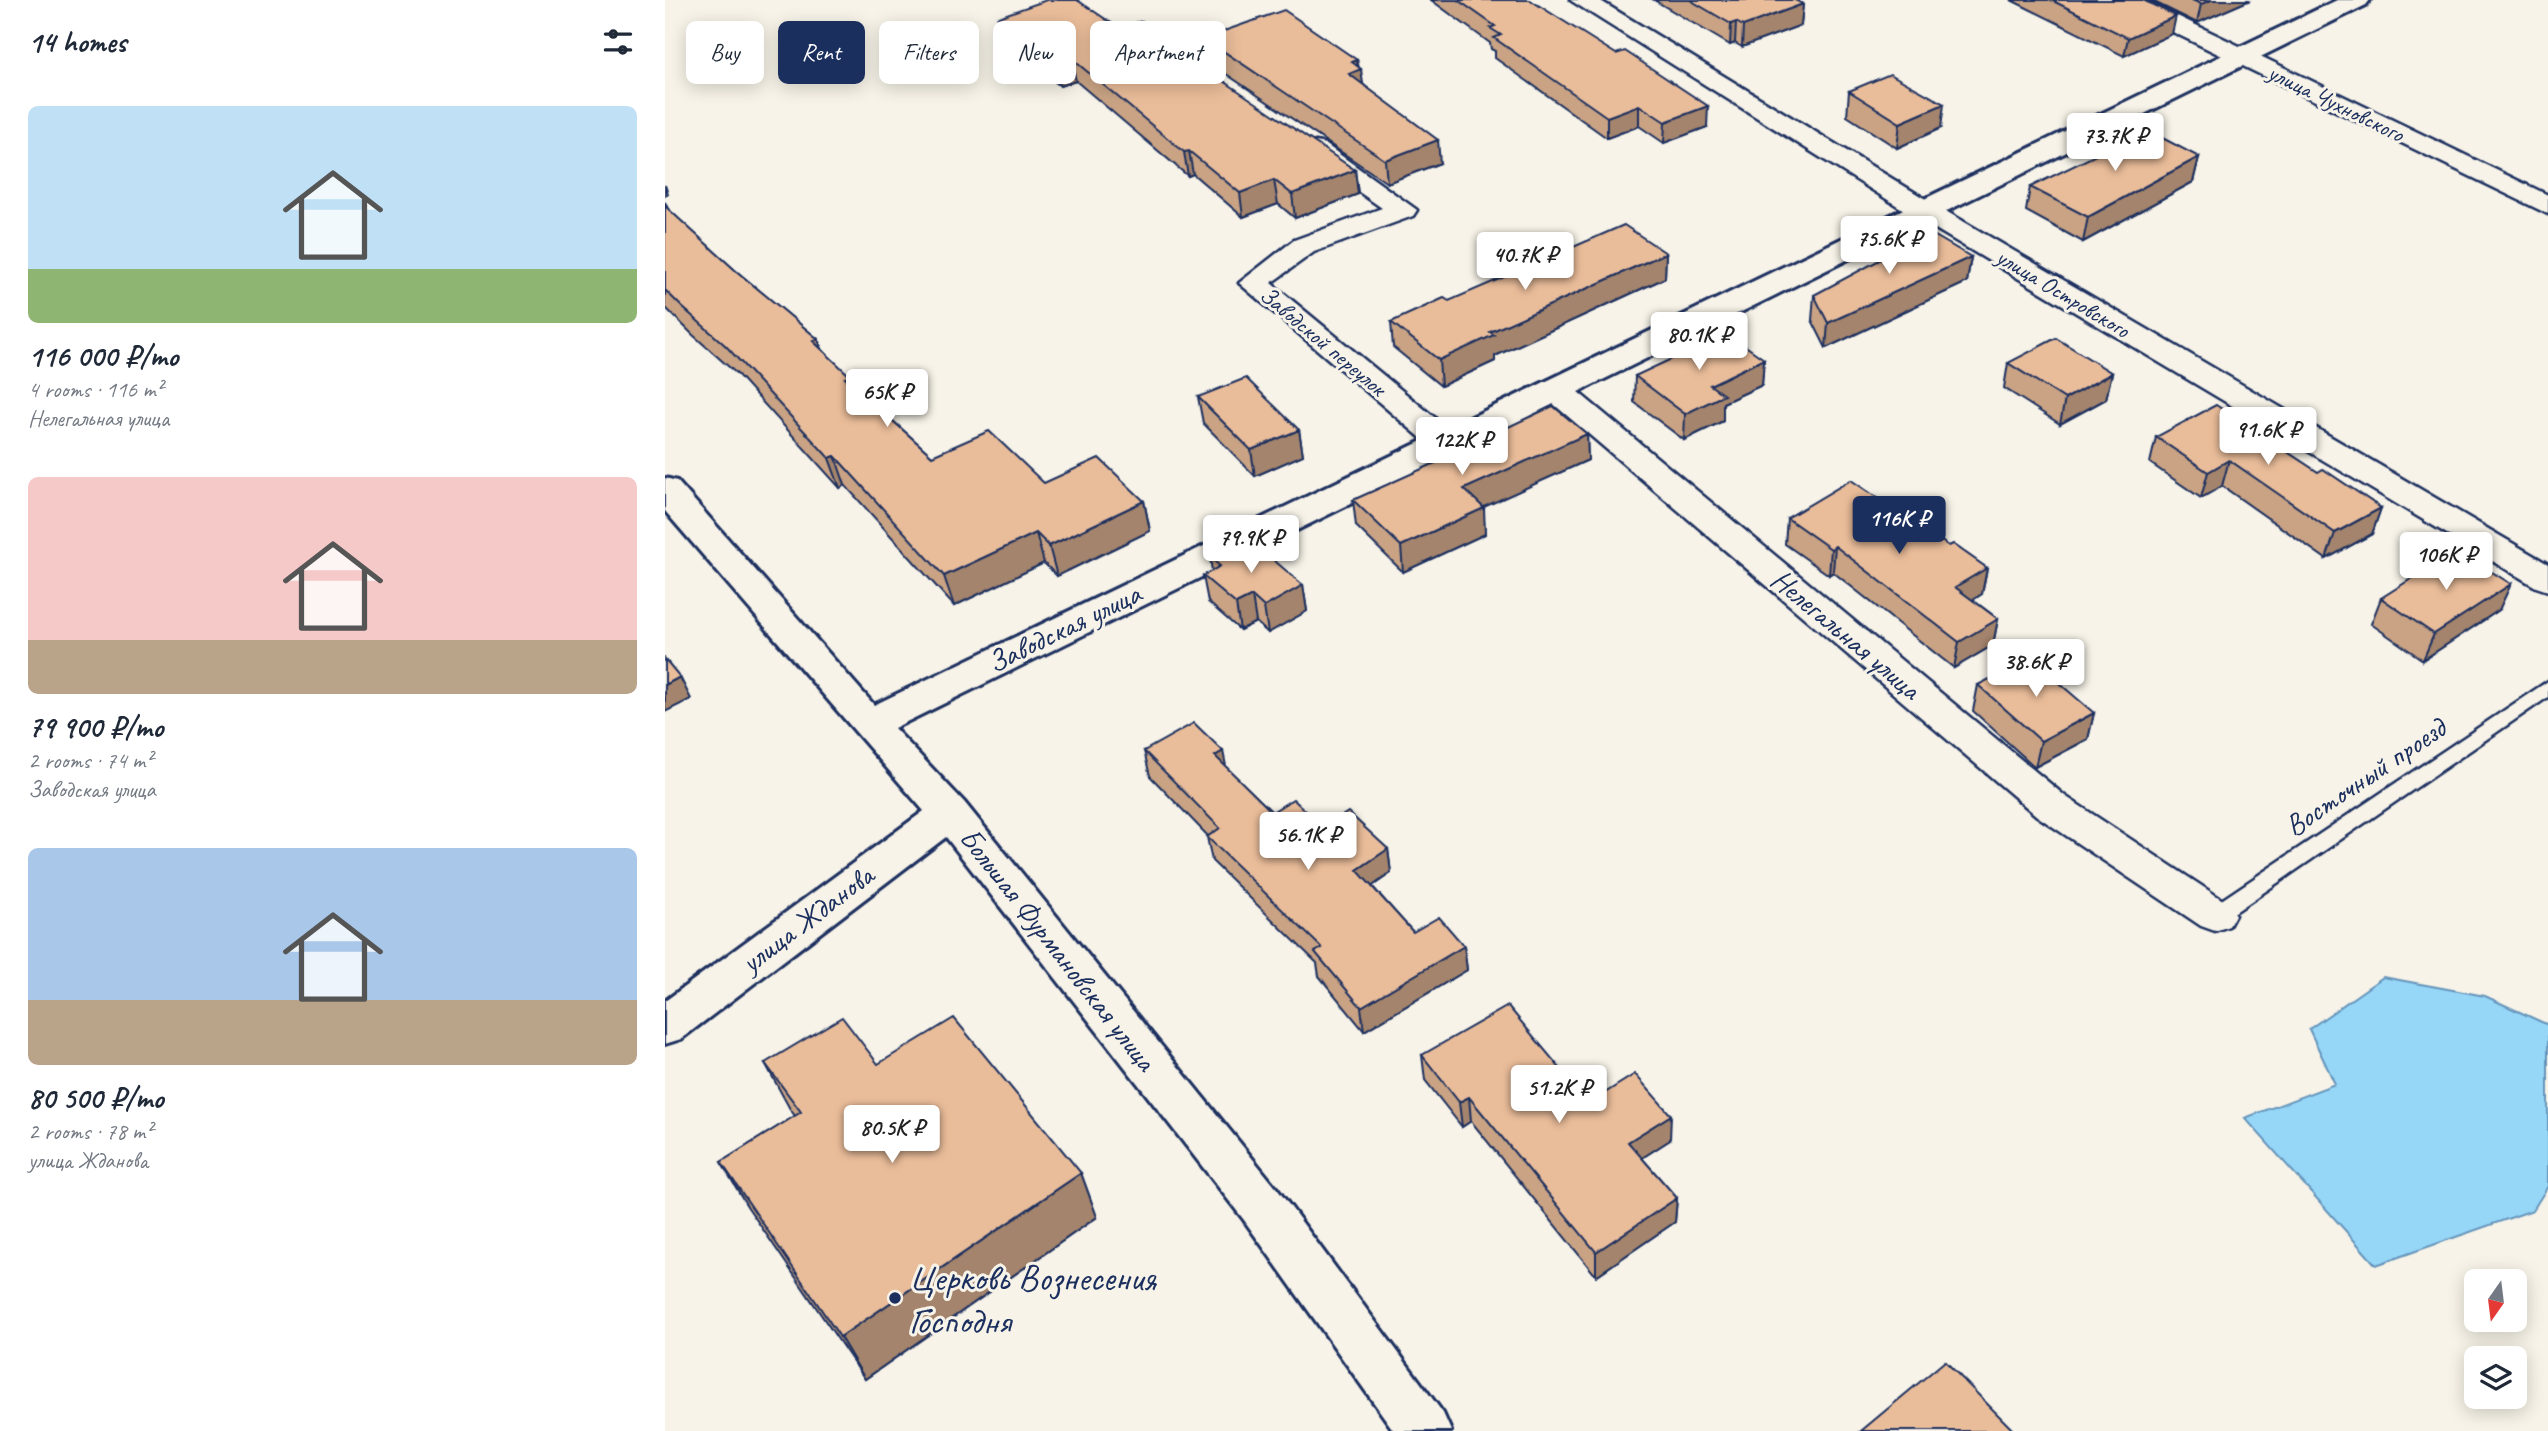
<!DOCTYPE html>
<html lang="en">
<head>
<meta charset="utf-8">
<style>
  :root { --surface:#fff; --page:#f6f6f7; --text:#1f2937; --muted:#747a83; --accent:#1b2f5e }
  body { margin:0; font-family:Caveat,sans-serif; background:var(--page); color:var(--text); height:100vh; display:flex; flex-direction:column; font-size:26px; white-space:nowrap }
  * { box-sizing:border-box; margin:0 }
  p { font-size:23px; color:var(--muted) }
  .icon { flex:none; width:38px; height:38px; fill:none; stroke:currentColor; stroke-width:2; stroke-linecap:round; stroke-linejoin:round }
  .map { position:relative; flex:1; overflow:hidden }
  .side { display:flex; flex-direction:column; background:var(--surface); width:665px }
  .side>* { flex:none }
  .top-card { position:absolute; left:21px; top:21px; width:665px; height:63px; display:flex; gap:14px }
  .needle { width:46px; rotate:194deg }
  .tools { position:absolute; left:1799px; top:1269px; display:grid; gap:14px }
  .tools a { display:grid; place-items:center; width:63px; height:63px; border-radius:10px; background:var(--surface); box-shadow:0 4px 18px #0003; font-size:35px }
  .price { position:absolute; translate:-50% -60px; padding:0 16px; border-radius:7px; background:#fff; color:#222; font-size:23px; line-height:46px; filter:drop-shadow(0 2px 4px #0008) }
  .price::after { content:''; position:absolute; left:50%; top:42px; width:21px; height:16px; margin-left:-10px; background:inherit; clip-path:polygon(0 0,100% 0,50% 100%) }
  .price.current { background:var(--accent); color:#fff }
  ul { padding:0; list-style:none }
  li { display:grid; align-content:center; gap:14px; height:371px; padding:0 28px }
  li span { display:grid; place-items:center; height:217px; border-radius:10px; color:#555 }
  li>.icon { margin-inline-start:auto }
  span .icon { width:126px; height:126px; fill:#fffc; stroke-width:1 }
  li b { font-size:30px }
  h2 { display:flex; justify-content:space-between; align-items:center; height:84px; padding:0 28px; font-size:30px }
  .chip { padding:0 24px; border-radius:10px; background:var(--surface); box-shadow:0 4px 18px #0003; font-size:24px; line-height:63px }
  .chip.current { background:var(--accent); color:#fff }
  main { display:flex; flex:1; min-height:0 }
  .map>svg:first-child { display:block }
  .water { fill:#96d7f8; stroke:#6594ba; stroke-width:2 }
  .lines { fill:none; stroke-linecap:round; stroke-linejoin:round }
  .lane-casing { stroke:#1b2f5e; stroke-width:5 }
  .street-casing { stroke:#1b2f5e; stroke-width:5 }
  .secondary-casing { stroke:#1b2f5e; stroke-width:6 }
  .lane { fill:#f7f3e8; fill-rule:evenodd }
  .street { fill:#f7f3e8; fill-rule:evenodd }
  .secondary { fill:#f7f3e8; fill-rule:evenodd }
  .wall { fill:#c9a384; stroke:#1b2f5e; stroke-width:2 }
  .shaded-wall { fill:#a4846c; stroke:#1b2f5e; stroke-width:2 }
  .building { fill:#eabd9a; stroke:#1b2f5e; stroke-width:2 }
  .poi-dot { fill:#1b2f5e; stroke:#f7f3e8; stroke-width:2.5 }
  .labels { text-anchor:middle; stroke-width:6; stroke-linejoin:round; paint-order:stroke }
  .far-street-label { font-size:24px; fill:#1b2f5e; stroke:#f7f3e8 }
  .street-label { font-size:30px; fill:#1b2f5e; stroke:#f7f3e8 }
  .near-poi-label { font-size:37px; fill:#1b2f5e; stroke:#f7f3e8; text-anchor:start }
</style>
</head>
<body>
<main>
<section class="side">
<h2>14 homes<svg class="icon" aria-label="filters" viewBox="0 0 24 24"><path d="M4 7h16M4 17h16"/><circle cx="9" cy="7" r="2"/><circle cx="15" cy="17" r="2"/></svg></h2>
<ul>
<li><span style="background:linear-gradient(#bfe0f5 75%,#8fb573 0)"><svg class="icon" aria-label="home" viewBox="0 0 24 24"><path d="M3 11l9-7 9 7M6 9v11h12V9"/></svg></span><div><b>116 000 ₽/mo</b><p>4 rooms · 116 m²</p><p>Нелегальная улица</p></div></li>
<li><span style="background:linear-gradient(#f6c9c9 75%,#b9a48a 0)"><svg class="icon" aria-label="home" viewBox="0 0 24 24"><path d="M3 11l9-7 9 7M6 9v11h12V9"/></svg></span><div><b>79 900 ₽/mo</b><p>2 rooms · 74 m²</p><p>Заводская улица</p></div></li>
<li><span style="background:linear-gradient(#a9c7e8 70%,#b9a48a 0)"><svg class="icon" aria-label="home" viewBox="0 0 24 24"><path d="M3 11l9-7 9 7M6 9v11h12V9"/></svg></span><div><b>80 500 ₽/mo</b><p>2 rooms · 78 m²</p><p>улица Жданова</p></div></li>
</ul>
</section>
<div class="map">
<svg width="1883" height="1431" viewBox="0 0 1883 1431">
  <rect width="100%" height="100%" fill="#f7f3e8"/>
  <filter id="ink" filterUnits="userSpaceOnUse"><feTurbulence type="fractalNoise" baseFrequency=".0143" numOctaves="2"/><feDisplacementMap in="SourceGraphic" scale="14" xChannelSelector="R" yChannelSelector="G"/><feConvolveMatrix kernelMatrix="1 2 1 2 8 2 1 2 1" color-interpolation-filters="sRGB"/></filter>
  <g filter="url(#ink)">
    <polygon class="water" points="1718,977 1820,996 1883,1025 1883,1186 1868,1210 1711,1265 1580,1118 1670,1084 1644,1029"/>
    <g class="lines">
      <defs>
        <polygon id="lane" points="1883,681 1883,697 1557,921 1550,923 1543,921 1539,915 1543,909"/>
        <g id="street">
          <polygon points="905,0 934,0 1267,203 1883,564 1883,591 1871,587 1247,215"/>
          <polygon points="1448,0 1479,0 1883,195 1883,214 1452,5"/>
          <polygon points="476,23 485,25 554,73 558,78 554,83 536,83 467,35 464,30 467,25"/>
          <polygon points="651,142 660,144 752,210 748,216 649,252 606,283 791,435 796,442 791,449 780,452 769,449 574,283 629,240 717,208 642,156 638,150 642,144"/>
          <polygon points="890,380 901,382 1400,796 1564,904 1570,915 1564,926 1550,931 1536,926 1372,816 879,396 875,389 879,382"/>
        </g>
        <polygon id="secondary" points="1672,0 1705,0 1701,5 229,728 299,802 613,1190 778,1413 786,1431 729,1431 579,1220 281,837 16,1039 0,1044 0,1001 259,811 0,511 0,478 12,481 209,705"/>
      </defs>
      <use href="#lane" class="lane-casing"/>
      <use href="#street" class="street-casing"/>
      <use href="#secondary" class="secondary-casing"/>
      <use href="#lane" class="lane"/>
      <use href="#street" class="street"/>
      <use href="#secondary" class="secondary"/>
    </g>
    <g class="wall">
      <polygon points="766,0 865,0 1042,127 999,143 974,126 942,138 830,58 830,51 826,49 825,43"/>
      <polygon points="989,0 1130,0 1138,4 1136,25 1077,47 1070,43 1065,45"/>
      <polygon points="1346,0 1478,0 1507,34 1459,56"/>
      <polygon points="1485,0 1585,0 1532,23"/>
      <polygon points="333,17 491,54 690,170 693,194 630,218 613,204 578,217 528,174 523,176 411,81 395,86 338,40"/>
      <polygon points="539,38 692,60 698,84 775,163 722,183 542,61"/>
      <polygon points="1184,91 1276,128 1232,148 1182,116"/>
      <polygon points="1534,157 1528,182 1418,242 1361,211 1365,187"/>
      <polygon points="0,202 3,209 70,270 153,339 157,349 188,385 267,456 379,483 479,501 485,531 392,576 379,563 289,606 180,485 175,488 73,375 28,335 0,307"/>
      <polygon points="1001,253 1000,278 830,356 830,361 776,386 728,347 726,322 784,301"/>
      <polygon points="1306,257 1302,282 1161,348 1147,320 1149,295"/>
      <polygon points="1099,359 1097,385 1058,403 1058,421 1019,440 969,402 970,376"/>
      <polygon points="1343,363 1447,373 1441,399 1395,424 1339,388"/>
      <polygon points="533,397 634,430 638,455 590,476 538,423"/>
      <polygon points="922,434 923,460 818,507 820,534 738,572 691,526 688,500 825,439 824,436"/>
      <polygon points="1491,437 1653,472 1716,508 1707,534 1661,559 1557,486 1536,498 1485,463"/>
      <polygon points="1122,518 1284,546 1322,568 1317,594 1308,600 1333,619 1328,645 1289,668 1168,572 1164,575 1120,544"/>
      <polygon points="545,558 638,585 642,611 603,633 591,622 575,630 543,602 538,576 547,571"/>
      <polygon points="1716,598 1834,610 1758,660 1706,624"/>
      <polygon points="1313,685 1429,713 1423,739 1370,767 1308,711"/>
      <polygon points="479,751 561,767 607,812 723,849 726,873 707,886 748,932 799,946 802,970 699,1031 654,976 652,963 547,861 542,837 543,836 485,776"/>
      <polygon points="757,1055 924,1103 1005,1140 977,1158 1012,1198 1010,1222 931,1276 806,1121 797,1127 760,1080"/>
      <polygon points="100,1063 213,1064 416,1173 432,1217 200,1379 82,1206 56,1162 130,1116 125,1109"/>
    </g>
    <g class="shaded-wall">
      <polygon points="1546,0 1585,0 1532,23 1536,4"/>
      <polygon points="1138,4 1136,25 1077,47 1078,26"/>
      <polygon points="1511,16 1507,34 1459,56 1463,38"/>
      <polygon points="1071,22 1070,43 1065,45 1066,24"/>
      <polygon points="406,58 411,81 395,86 390,63"/>
      <polygon points="692,60 693,70 696,69 699,92 684,74 687,62"/>
      <polygon points="1279,104 1276,128 1232,148 1235,123"/>
      <polygon points="974,105 974,126 942,138 942,117"/>
      <polygon points="1043,106 1042,127 999,143 1000,122"/>
      <polygon points="773,140 775,163 722,183 720,160"/>
      <polygon points="524,151 528,174 523,176 519,152"/>
      <polygon points="1534,157 1528,182 1418,242 1423,217"/>
      <polygon points="690,170 693,194 630,218 627,194"/>
      <polygon points="609,180 613,204 578,217 575,193"/>
      <polygon points="0,185 3,194 0,195"/>
      <polygon points="1001,253 1000,278 830,356 830,361 776,386 774,360 825,332"/>
      <polygon points="1306,257 1302,282 1161,348 1163,323"/>
      <polygon points="153,339 163,368 148,341"/>
      <polygon points="1099,359 1097,385 1058,403 1058,421 1019,440 1020,414 1045,385"/>
      <polygon points="1447,373 1441,399 1395,424 1400,399"/>
      <polygon points="634,430 638,455 590,476 586,450"/>
      <polygon points="922,434 923,460 801,515 799,489"/>
      <polygon points="170,456 180,485 175,488 164,458"/>
      <polygon points="1564,460 1557,486 1536,498 1543,472"/>
      <polygon points="479,501 485,531 392,576 384,546"/>
      <polygon points="819,508 820,534 738,572 736,546"/>
      <polygon points="1716,508 1707,534 1661,559 1670,533"/>
      <polygon points="371,533 379,563 289,606 279,576"/>
      <polygon points="1170,546 1168,572 1164,575 1166,549"/>
      <polygon points="1322,568 1317,594 1286,613 1290,587"/>
      <polygon points="1846,584 1834,610 1758,660 1769,634"/>
      <polygon points="638,585 642,611 603,633 599,607"/>
      <polygon points="587,596 591,622 575,630 571,604"/>
      <polygon points="1333,619 1328,645 1289,668 1294,642"/>
      <polygon points="15,677 26,699 0,712 0,685"/>
      <polygon points="1429,713 1423,739 1370,767 1376,741"/>
      <polygon points="558,751 563,776 550,756"/>
      <polygon points="723,849 726,873 696,894 692,870"/>
      <polygon points="799,946 802,970 699,1031 696,1007"/>
      <polygon points="804,1097 806,1121 797,1127 794,1102"/>
      <polygon points="1006,1115 1005,1140 963,1167 963,1142"/>
      <polygon points="416,1173 432,1217 200,1379 175,1337"/>
      <polygon points="1012,1198 1010,1222 931,1276 931,1252"/>
    </g>
    <g class="building">
      <polygon points="382,0 412,0 454,28 458,27 491,54 510,48 690,170 627,194 609,180 575,193 524,151 519,152 406,58 390,63 333,17"/>
      <polygon points="793,0 865,0 951,54 960,51 1043,106 1000,122 974,105 942,117 829,38 836,35 825,28 830,26"/>
      <polygon points="1025,0 1130,0 1138,4 1078,26 1071,22 1066,24"/>
      <polygon points="1386,0 1478,0 1511,16 1463,38"/>
      <polygon points="1527,0 1546,0 1536,4"/>
      <polygon points="619,10 692,60 687,62 696,69 684,74 773,140 720,160 539,38"/>
      <polygon points="1225,74 1279,104 1235,123 1184,91"/>
      <polygon points="1482,130 1534,157 1423,217 1365,187"/>
      <polygon points="0,206 70,270 153,339 148,341 185,376 180,378 267,456 324,431 379,483 434,458 479,501 384,546 371,533 279,576 170,456 164,458 61,346 16,306 0,290"/>
      <polygon points="959,225 1001,253 825,332 829,335 774,360 726,322 779,298 784,301"/>
      <polygon points="1265,233 1306,257 1163,323 1149,295"/>
      <polygon points="1062,333 1099,359 1045,385 1059,395 1020,414 970,376"/>
      <polygon points="1391,338 1447,373 1400,399 1343,363"/>
      <polygon points="581,378 634,430 586,450 533,397"/>
      <polygon points="1551,405 1653,472 1658,469 1716,508 1670,533 1564,460 1543,472 1491,437"/>
      <polygon points="888,406 922,434 799,489 819,508 736,546 688,500 826,438 824,436"/>
      <polygon points="1186,480 1284,546 1288,544 1322,568 1290,587 1333,619 1294,642 1170,546 1166,549 1122,518"/>
      <polygon points="583,538 638,585 599,607 587,596 571,604 538,576 555,566 545,558"/>
      <polygon points="1792,550 1846,584 1769,634 1716,598"/>
      <polygon points="1365,658 1429,713 1376,741 1313,685"/>
      <polygon points="0,659 15,677 0,685"/>
      <polygon points="529,723 558,751 550,756 607,812 628,799 659,828 683,812 723,849 692,870 748,932 774,917 799,946 696,1007 650,952 657,948 542,837 555,828 479,751"/>
      <polygon points="843,1006 924,1103 970,1074 1006,1115 963,1142 1012,1198 931,1252 804,1097 794,1102 757,1055"/>
      <polygon points="177,1017 213,1064 289,1018 416,1173 175,1337 56,1162 136,1112 100,1063"/>
      <polygon points="1280,1361 1349,1431 1196,1431"/>
    </g>
  </g>
  <circle class="poi-dot" cx="230" cy="1298" r="7"/>
  <g class="labels">
    <g class="far-street-label">
      <text transform="translate(1671 103) rotate(26)" y="8">улица Чухновского</text>
      <text transform="translate(1398 293) rotate(31)" y="8">улица Островского</text>
      <text transform="translate(658 341) rotate(40)" y="8">Заводской переулок</text>
    </g>
    <g class="street-label">
      <text transform="translate(399 628) rotate(-26)" y="10">Заводская улица</text>
      <text transform="translate(1181 634) rotate(40)" y="10">Нелегальная улица</text>
      <text transform="translate(1700 777) rotate(-34)" y="10">Восточный проезд</text>
      <text transform="translate(142 919) rotate(-37)" y="10">улица Жданова</text>
      <text transform="translate(393 949) rotate(52)" y="10">Большая Фурмановская улица</text>
    </g>
    <g class="near-poi-label">
      <text x="244" y="1290">Церковь Вознесения<tspan x="244" dy="43">Господня</tspan></text>
    </g>
  </g>
</svg>
<div class="tools">
<a><svg class="needle" viewBox="-14 -14 28 28"><path d="M0-13l5 13h-10z" fill="#e53935"/><path d="M0 13l5-13h-10z" fill="#747a83"/></svg></a>
<a><svg class="icon" aria-label="layers" viewBox="0 0 24 24"><path d="M12 4l9 5-9 5-9-5zM3 14l9 5 9-5"/></svg></a>
</div>
<b class="price" style="left:1450px;top:173px">73.7K ₽</b>
<b class="price" style="left:1224px;top:276px">75.6K ₽</b>
<b class="price" style="left:860px;top:292px">40.7K ₽</b>
<b class="price" style="left:1034px;top:372px">80.1K ₽</b>
<b class="price" style="left:222px;top:429px">65K ₽</b>
<b class="price" style="left:1603px;top:467px">91.6K ₽</b>
<b class="price" style="left:797px;top:477px">122K ₽</b>
<b class="price current" style="left:1234px;top:556px">116K ₽</b>
<b class="price" style="left:586px;top:575px">79.9K ₽</b>
<b class="price" style="left:1781px;top:592px">106K ₽</b>
<b class="price" style="left:1371px;top:699px">38.6K ₽</b>
<b class="price" style="left:643px;top:872px">56.1K ₽</b>
<b class="price" style="left:894px;top:1125px">51.2K ₽</b>
<b class="price" style="left:227px;top:1165px">80.5K ₽</b>
<div class="top-card">
<a class="chip">Buy</a>
<a class="chip current">Rent</a>
<a class="chip">Filters</a>
<a class="chip">New</a>
<a class="chip">Apartment</a>
</div>
</div>
</main>
</body>
</html>
